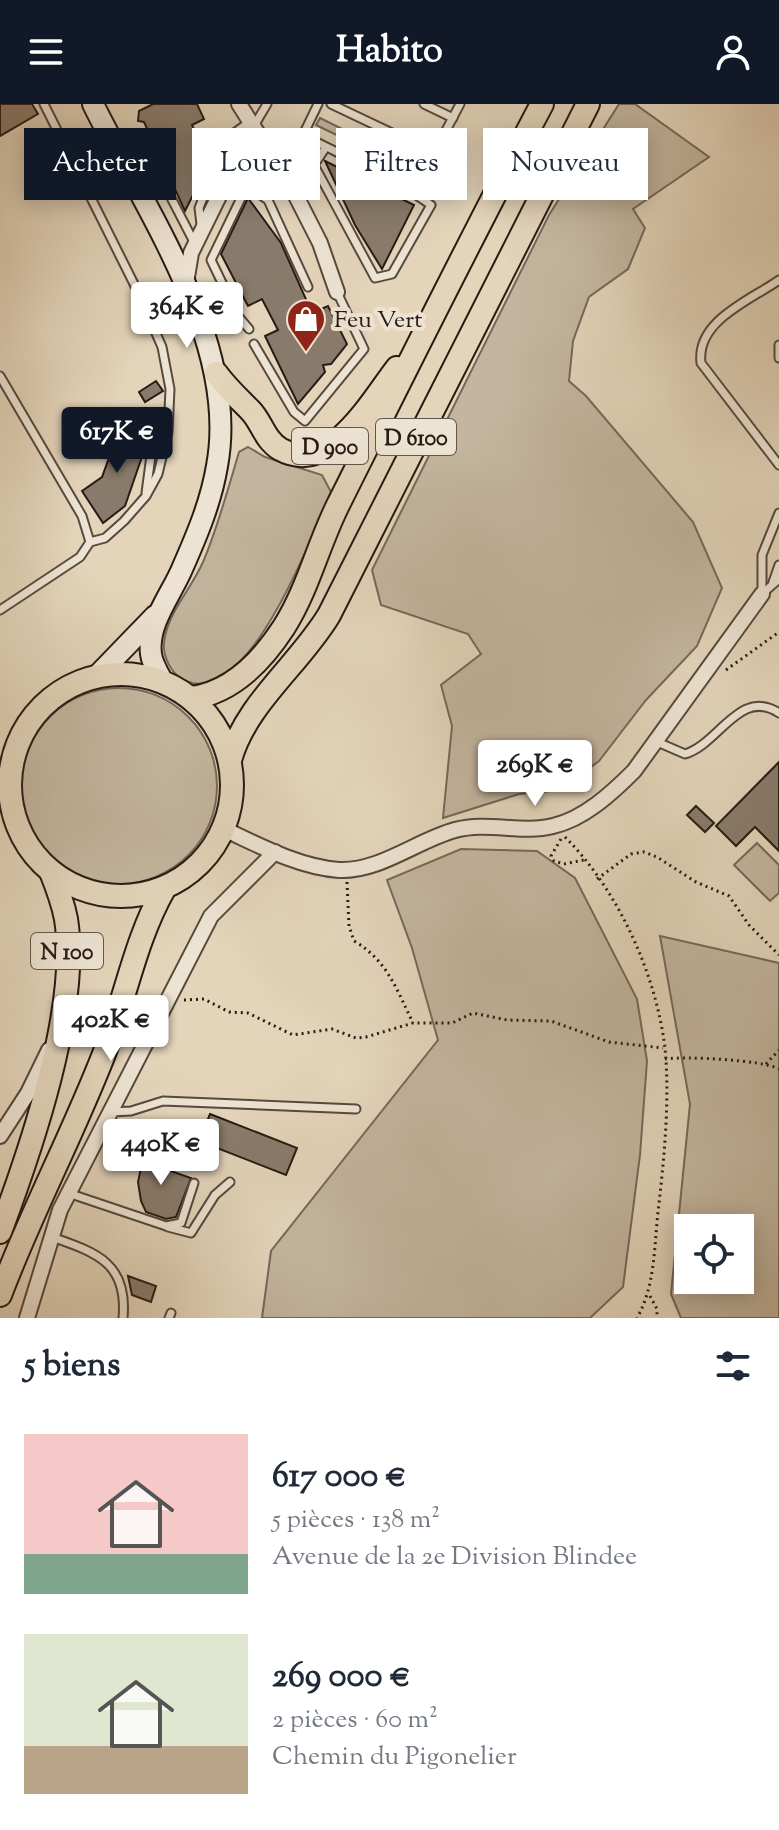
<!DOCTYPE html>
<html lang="fr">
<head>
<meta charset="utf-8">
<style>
  :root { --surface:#fff; --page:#f2f2f3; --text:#1f2937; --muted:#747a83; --accent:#111827 }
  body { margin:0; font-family:"Sorts Mill Goudy",serif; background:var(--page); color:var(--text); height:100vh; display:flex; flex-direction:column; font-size:30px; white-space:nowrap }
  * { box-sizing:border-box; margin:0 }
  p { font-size:26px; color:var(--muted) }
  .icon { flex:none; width:44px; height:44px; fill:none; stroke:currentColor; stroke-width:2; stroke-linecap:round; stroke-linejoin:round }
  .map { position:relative; height:1214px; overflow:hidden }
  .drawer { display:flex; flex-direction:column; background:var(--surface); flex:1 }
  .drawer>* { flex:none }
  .banner { position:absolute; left:24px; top:24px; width:732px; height:72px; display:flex; gap:16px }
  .fabs { position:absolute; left:674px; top:1110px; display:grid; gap:16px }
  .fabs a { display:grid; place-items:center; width:80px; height:80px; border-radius:0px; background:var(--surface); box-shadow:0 4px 20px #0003; font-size:40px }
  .price { position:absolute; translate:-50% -68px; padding:0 18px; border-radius:8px; background:#fff; color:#222; font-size:26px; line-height:52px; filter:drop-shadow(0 2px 4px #0008) }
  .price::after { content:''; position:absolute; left:50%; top:48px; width:24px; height:18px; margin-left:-12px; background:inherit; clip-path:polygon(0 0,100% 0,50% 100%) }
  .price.active { background:var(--accent); color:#fff }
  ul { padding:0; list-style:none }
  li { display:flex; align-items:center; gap:24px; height:200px; padding:0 24px }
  li span { display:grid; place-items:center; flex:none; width:224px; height:160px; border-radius:0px; color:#555 }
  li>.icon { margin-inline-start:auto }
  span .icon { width:96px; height:96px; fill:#fffc; stroke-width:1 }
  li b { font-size:34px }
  h2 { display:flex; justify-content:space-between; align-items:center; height:96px; padding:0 24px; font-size:34px }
  .chip { padding:0 28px; border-radius:0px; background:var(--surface); box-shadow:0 4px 20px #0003; font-size:28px; line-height:72px }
  .chip.active { background:var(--accent); color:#fff }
  header { display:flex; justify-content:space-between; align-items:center; height:104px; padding:0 24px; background:var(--accent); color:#fff; font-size:36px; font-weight:800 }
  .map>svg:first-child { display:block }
  .green { fill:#c3b59e; stroke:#75685a; stroke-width:2; fill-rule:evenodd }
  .building { fill:#897b6b; stroke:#271b15; stroke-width:2 }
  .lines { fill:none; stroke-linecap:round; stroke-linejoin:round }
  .lane-casing { stroke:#56493e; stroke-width:11 }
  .street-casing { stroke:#56493e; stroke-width:18 }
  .secondary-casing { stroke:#271b15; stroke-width:24 }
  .primary-casing { stroke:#271b15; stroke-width:26 }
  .path { stroke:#271b15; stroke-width:3; stroke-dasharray:2 4; stroke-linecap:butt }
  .lane { stroke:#ede3d2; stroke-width:7 }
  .street { stroke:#ede3d2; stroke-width:14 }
  .secondary { stroke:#ede3d2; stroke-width:20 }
  .primary { stroke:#e3d4ba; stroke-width:22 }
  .labels { text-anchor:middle; stroke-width:8; stroke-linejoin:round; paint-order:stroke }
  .shield { fill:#ede3d2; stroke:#62574e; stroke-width:2 }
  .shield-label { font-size:22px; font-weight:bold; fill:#271b15 }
  .poi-label { font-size:24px; fill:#271b15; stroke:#ede3d2; text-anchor:start }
</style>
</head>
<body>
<header><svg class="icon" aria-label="menu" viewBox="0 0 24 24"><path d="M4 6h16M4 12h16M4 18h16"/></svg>Habito<svg class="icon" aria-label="person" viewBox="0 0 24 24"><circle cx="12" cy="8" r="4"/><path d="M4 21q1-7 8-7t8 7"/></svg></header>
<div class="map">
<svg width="779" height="1214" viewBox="0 0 779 1214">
  <rect width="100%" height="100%" fill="#e3d4ba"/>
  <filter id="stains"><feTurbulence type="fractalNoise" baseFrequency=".0025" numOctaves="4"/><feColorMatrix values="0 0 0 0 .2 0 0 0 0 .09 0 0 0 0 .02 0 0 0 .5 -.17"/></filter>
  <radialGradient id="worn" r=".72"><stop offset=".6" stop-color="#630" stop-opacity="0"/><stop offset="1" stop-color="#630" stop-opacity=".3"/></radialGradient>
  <g class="green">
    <polygon points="619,0 635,0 709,53 633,105 645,124 628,165 589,193 573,237 569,277 586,292 693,418 722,484 697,542 646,596 599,657 560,686 519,690 443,714 452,622 441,581 481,550 468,530 381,501 372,466 549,111"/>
    <polygon points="320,14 425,66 432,55 443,62 435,79 316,21"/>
    <path d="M 248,343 L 265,353 L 322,371 L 331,388 C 314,425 244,621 178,572 C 170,566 163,551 164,540 C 166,510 191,486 203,458 C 218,423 228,385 239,348 Z"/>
    <circle cx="119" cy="682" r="98"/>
    <polygon points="757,739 779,761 779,789 770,797 734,761"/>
    <polygon points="461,745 537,747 575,774 637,895 647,957 640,1051 623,1183 590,1214 262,1214 271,1147 438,936 412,844 387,776"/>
    <path d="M 660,832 L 779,859 L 779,1214 L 681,1214 L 671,1190 L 690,1000 ZM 688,1124 L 740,1124 L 740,1176 L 688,1176 Z"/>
  </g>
  <g class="building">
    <polygon points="0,0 32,0 38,10 0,32"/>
    <polygon points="153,0 197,0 204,15 192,21 210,57 185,107 144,18 138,17 139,7"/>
    <polygon points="325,57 414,101 382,165 355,121"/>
    <polygon points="248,94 281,139 312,209 328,202 347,240 331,260 323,261 325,268 298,300 265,232 278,226 262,195 248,202 221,150"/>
    <polygon points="156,277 163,287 145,298 139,288"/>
    <polygon points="120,324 145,329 146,341 125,402 103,419 82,387 102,373"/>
    <polygon points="779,658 779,747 755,723 736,742 716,722"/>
    <polygon points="696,702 714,719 705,728 687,711"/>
    <polygon points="210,1010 297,1044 286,1071 199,1037"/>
    <polygon points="145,1045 169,1055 165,1065 191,1074 176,1113 166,1115 146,1108 141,1097 138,1078"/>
    <polygon points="128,1172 156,1182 151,1198 132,1191"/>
  </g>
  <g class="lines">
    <defs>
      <g id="lane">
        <polyline points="331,0 434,49 460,0"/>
        <polyline points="424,0 453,14"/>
        <polyline points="254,22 267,0"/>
        <polyline points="303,31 318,0"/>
        <path d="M 273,53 L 303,31 C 345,53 392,73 431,101 L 392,170 L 375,174 L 314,61 L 326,43"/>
        <polyline points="152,57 195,140"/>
        <polyline points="244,80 268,96 308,183"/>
        <polyline points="201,120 199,104 226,35 248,19"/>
        <path d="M 779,176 C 749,197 696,217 701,259 L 779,361"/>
        <polyline points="249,225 238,212 211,156 243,90 261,38"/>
        <polyline points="254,240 294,308 305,317 364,245 337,188"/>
        <polyline points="779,241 779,254"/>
        <polyline points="0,272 82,412 90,438"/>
        <path d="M 105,321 C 121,316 142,314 154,329 L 146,389"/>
        <polyline points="773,478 779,461"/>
        <polyline points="762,490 762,451 779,409"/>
        <polyline points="762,490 779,475"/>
        <polyline points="0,506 80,453 90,438 105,434 124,417 146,392 158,370 168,328 170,285 162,243 136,184 44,0"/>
        <path d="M 655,637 L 685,650 C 719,640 740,583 779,609"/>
        <polyline points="112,1008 131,1007 163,997 356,1005"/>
        <polyline points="68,1089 166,1122 181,1119 194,1079"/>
        <polyline points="168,1123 191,1129 215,1091 230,1078"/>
        <path d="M 52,1133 C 98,1149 128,1160 123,1214"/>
        <polyline points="169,1214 171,1209"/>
      </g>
      <g id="street">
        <polyline points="239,0 291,82 320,139 337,188"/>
        <polyline points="186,179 191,149 252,25"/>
        <path d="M 224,725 C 260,742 299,763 339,766 C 379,768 418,736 455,726 C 488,717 521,730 553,722 C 584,715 612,689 634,667 L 762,490"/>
        <polyline points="0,1032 28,989 49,946"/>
        <polyline points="27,1214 60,1106 211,812 275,748"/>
      </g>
      <g id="secondary">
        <path d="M 93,0 C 145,106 240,240 217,362 C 211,398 197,431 182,465 C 171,491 147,520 151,550 C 152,559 158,569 163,578"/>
        <polyline points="96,573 155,512"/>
      </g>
      <g id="primary">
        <path d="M 216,269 C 226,283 238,294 250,306 C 262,318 264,335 280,345 C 330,373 372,296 397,264"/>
        <circle cx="121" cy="681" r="111"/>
        <path d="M 191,594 C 231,589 262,557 284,523 C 308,485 318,441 338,401 C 405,267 472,132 542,0"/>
        <path d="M 230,656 C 246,599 299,561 329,511 L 588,0"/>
        <path d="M 0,1128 C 31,1045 80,903 66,815 C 63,799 57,783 51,768"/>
        <path d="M 0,1191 C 31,1109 72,1032 104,950 C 125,896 135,836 164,785"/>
      </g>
    </defs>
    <use href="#lane" class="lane-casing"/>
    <use href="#street" class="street-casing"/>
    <use href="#secondary" class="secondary-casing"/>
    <use href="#primary" class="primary-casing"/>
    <g class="path">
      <polyline points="726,566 779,528"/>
      <path d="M 565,733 C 618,786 656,870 665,944 C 670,997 664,1056 658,1108 C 654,1145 655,1182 637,1214"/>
      <polyline points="561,735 551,752 554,757 564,760 584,756"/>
      <polyline points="597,775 631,750 644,748 657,753 696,778 729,792 749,821 779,851"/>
      <path d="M 347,778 L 349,822 L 354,837 C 387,856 397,886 413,919"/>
      <polyline points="184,896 204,895 229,908 248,909 293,931 332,925 356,934 366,933 413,919 452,919 473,909 507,916 551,917 609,938 663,944"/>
      <path d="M 665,955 C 684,952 764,956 779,965"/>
      <polyline points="766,960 779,946"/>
      <polyline points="650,1192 657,1205 657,1214"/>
    </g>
    <use href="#lane" class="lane"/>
    <use href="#street" class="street"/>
    <use href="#secondary" class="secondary"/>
    <use href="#primary" class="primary"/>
  </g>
  <defs>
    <symbol id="shop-pin" viewBox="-11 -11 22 30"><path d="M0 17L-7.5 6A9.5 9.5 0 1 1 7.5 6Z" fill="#8f2418" stroke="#ede3d2"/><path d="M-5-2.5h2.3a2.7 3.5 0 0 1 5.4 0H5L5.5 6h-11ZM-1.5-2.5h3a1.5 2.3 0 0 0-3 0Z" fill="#fff"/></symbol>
  </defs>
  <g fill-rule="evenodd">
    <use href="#shop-pin" x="284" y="193" width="44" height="60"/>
  </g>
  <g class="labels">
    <g class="shield">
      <rect x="376" y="315" width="80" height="36" rx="6"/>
      <rect x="292" y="324" width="76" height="36" rx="6"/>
      <rect x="31" y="829" width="72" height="36" rx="6"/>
    </g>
    <g class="shield-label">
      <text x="416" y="341">D 6100</text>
      <text x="330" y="350">D 900</text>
      <text x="67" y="855">N 100</text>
    </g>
    <g class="poi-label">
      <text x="334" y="223">Feu Vert</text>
    </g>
  </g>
  <rect width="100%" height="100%" filter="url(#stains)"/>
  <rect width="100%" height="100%" fill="url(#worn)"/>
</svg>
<div class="fabs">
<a><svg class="icon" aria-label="locate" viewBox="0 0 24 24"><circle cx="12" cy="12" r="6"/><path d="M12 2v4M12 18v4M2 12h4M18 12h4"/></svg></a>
</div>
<b class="price" style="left:187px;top:246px">364K €</b>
<b class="price active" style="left:117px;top:371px">617K €</b>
<b class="price" style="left:535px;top:704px">269K €</b>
<b class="price" style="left:111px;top:959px">402K €</b>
<b class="price" style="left:161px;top:1083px">440K €</b>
<div class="banner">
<a class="chip active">Acheter</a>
<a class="chip">Louer</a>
<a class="chip">Filtres</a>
<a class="chip">Nouveau</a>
</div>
</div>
<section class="drawer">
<h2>5 biens<svg class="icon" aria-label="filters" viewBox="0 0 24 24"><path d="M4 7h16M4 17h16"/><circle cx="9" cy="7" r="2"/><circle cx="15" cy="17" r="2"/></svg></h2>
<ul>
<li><span style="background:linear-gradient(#f6c9c9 75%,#7fa58c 0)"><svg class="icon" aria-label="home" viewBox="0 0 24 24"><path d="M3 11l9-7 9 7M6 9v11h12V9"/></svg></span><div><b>617 000 €</b><p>5 pièces · 138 m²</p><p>Avenue de la 2e Division Blindee</p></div></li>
<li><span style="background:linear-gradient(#dfe7d0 70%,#b9a48a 0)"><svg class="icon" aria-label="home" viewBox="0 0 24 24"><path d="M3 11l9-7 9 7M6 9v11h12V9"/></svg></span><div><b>269 000 €</b><p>2 pièces · 60 m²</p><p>Chemin du Pigonelier</p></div></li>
</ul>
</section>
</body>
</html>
